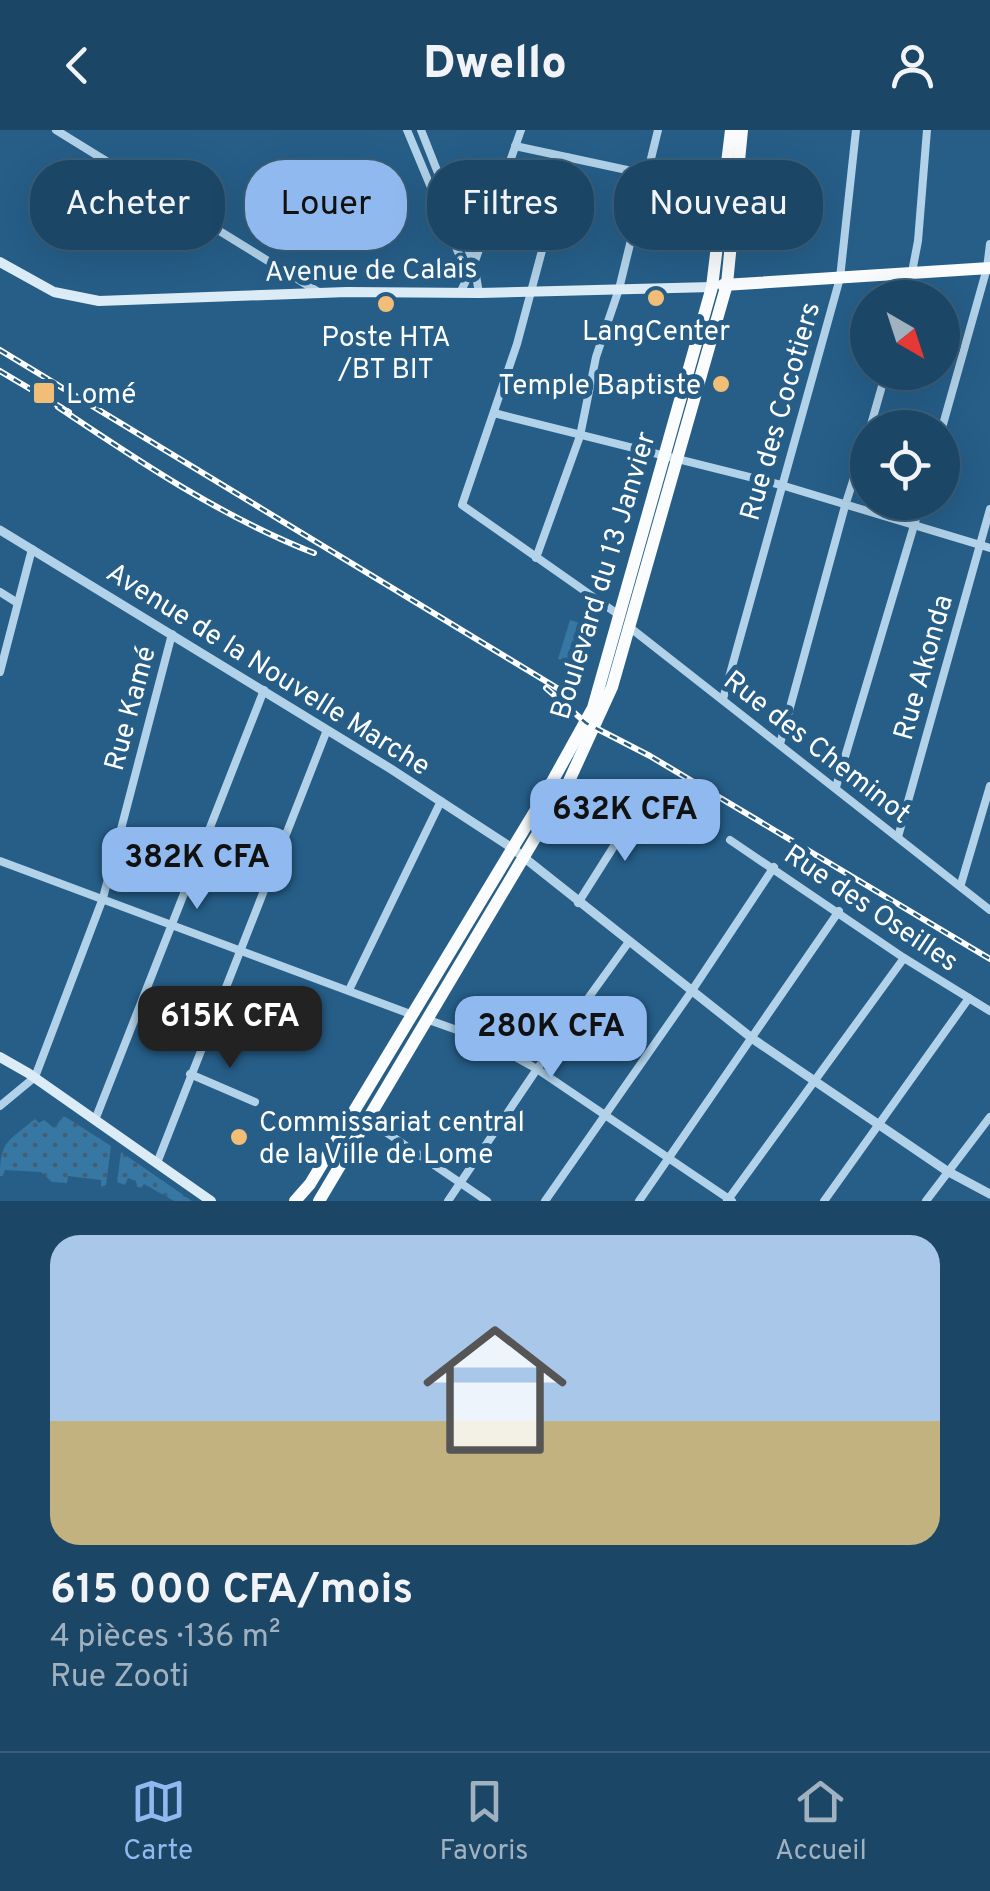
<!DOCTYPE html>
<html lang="fr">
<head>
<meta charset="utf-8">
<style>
  :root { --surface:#1c4666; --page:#29506f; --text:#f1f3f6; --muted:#a0b1bf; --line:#3a5e7a; --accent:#90b9f0 }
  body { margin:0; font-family:Overpass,sans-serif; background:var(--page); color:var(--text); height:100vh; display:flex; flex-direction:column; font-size:38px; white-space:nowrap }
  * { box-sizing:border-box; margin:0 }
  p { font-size:32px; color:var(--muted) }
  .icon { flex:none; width:55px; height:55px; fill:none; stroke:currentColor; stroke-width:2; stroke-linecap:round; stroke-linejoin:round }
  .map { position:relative; height:1071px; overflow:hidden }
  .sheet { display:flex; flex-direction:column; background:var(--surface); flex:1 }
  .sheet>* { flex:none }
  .top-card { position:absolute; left:30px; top:30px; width:930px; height:90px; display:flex; gap:20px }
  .needle { width:65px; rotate:141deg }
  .tools { position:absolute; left:850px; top:150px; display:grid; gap:20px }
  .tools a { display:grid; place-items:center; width:110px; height:110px; border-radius:50%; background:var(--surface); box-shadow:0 10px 40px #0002,0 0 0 2px var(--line); font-size:50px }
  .price { position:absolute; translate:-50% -85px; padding:0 22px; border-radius:20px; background:var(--accent); color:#111; font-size:32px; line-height:65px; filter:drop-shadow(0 2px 5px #0008) }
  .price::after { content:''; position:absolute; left:50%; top:60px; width:30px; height:22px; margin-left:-15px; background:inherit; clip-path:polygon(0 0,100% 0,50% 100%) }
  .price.current { background:#222; color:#fff }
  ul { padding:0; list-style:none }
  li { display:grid; align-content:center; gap:20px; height:530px; padding:0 50px }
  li+li { border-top:2px solid var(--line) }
  li span { display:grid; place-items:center; height:310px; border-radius:30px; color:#555 }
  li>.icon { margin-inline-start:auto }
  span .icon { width:180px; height:180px; fill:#fffc; stroke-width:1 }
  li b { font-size:42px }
  .chip { padding:0 35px; border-radius:40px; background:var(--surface); box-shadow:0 10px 40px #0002,0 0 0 2px var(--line); font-size:35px; line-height:90px }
  .chip.current { background:var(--accent); color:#111 }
  header { display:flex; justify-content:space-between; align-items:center; height:130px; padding:0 50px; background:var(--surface); font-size:45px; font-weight:800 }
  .menu { display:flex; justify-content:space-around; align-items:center; height:140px; border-top:2px solid var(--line); background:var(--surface); font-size:28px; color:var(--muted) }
  .menu a { display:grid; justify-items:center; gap:5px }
  .menu .current { color:var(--accent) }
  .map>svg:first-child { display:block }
  .grass { fill:#3777a3 }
  .garden { fill:url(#garden-dots) }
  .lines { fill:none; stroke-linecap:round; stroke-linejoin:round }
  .minor { stroke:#b1d2e9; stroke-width:8 }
  .tertiary { stroke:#b1d2e9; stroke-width:9 }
  .secondary { stroke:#dcecf7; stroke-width:10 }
  .trunk { stroke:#fafcfe; stroke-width:12 }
  .rail-casing { stroke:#fff; stroke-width:6 }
  .rail { stroke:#265e88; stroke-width:2.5; stroke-dasharray:8; stroke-linecap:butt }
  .poi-dot { fill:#f2bd76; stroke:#265e88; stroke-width:4 }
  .labels { text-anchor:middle; stroke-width:10; stroke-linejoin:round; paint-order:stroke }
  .street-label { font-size:28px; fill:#fff; stroke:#265e88 }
  .poi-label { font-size:28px; fill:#fff; stroke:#265e88 }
</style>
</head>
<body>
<header><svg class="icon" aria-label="back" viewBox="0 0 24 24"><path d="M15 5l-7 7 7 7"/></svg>Dwello<svg class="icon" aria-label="person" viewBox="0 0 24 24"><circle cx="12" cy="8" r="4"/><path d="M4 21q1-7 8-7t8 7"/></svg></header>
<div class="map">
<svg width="990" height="1071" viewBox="0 0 990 1071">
  <defs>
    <pattern id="garden-dots" width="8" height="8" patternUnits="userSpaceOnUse" patternTransform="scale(2.5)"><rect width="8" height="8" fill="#3777a3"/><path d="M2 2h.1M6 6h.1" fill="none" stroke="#435f73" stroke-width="1.8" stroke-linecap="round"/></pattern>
  </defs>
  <rect width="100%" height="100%" fill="#265e88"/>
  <polygon class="grass" points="570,490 597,498 585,537 558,529"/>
  <g class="garden">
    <path d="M 64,986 L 111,1016 L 106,1055 L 101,1057 L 101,1050 L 68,1046 L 67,1053 L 52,1052 L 41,1042 L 5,1040 L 3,1046 L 0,1046 C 0,1010 9,1011 35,989 L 39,993 L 44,990 L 54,998 Z"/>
    <polygon points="121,1022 192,1071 174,1071 144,1054 141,1058 136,1056 136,1051 128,1048 125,1055 117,1052"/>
  </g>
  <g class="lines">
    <g class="minor">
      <polyline points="56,0 320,163"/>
      <polyline points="407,0 468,146"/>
      <polyline points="421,0 474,134 479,163"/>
      <polyline points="515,16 725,61"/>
      <polyline points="567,27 517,214 462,375 619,485"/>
      <polyline points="461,161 474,134 521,0"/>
      <polyline points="907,168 918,111 927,0"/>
      <polyline points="494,283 781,355 990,418"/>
      <polyline points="870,298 886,242"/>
      <polyline points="942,298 987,138 990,114"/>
      <polyline points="536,428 580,306 596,227 619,159 658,0"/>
      <polyline points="0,462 16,472"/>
      <polyline points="628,496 990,780"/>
      <polyline points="0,542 32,419"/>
      <polyline points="723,569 840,148 856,0"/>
      <polyline points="780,614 845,376 868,304"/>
      <polyline points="836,657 921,372"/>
      <polyline points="898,707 990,379"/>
      <polyline points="730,710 904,828 990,881"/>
      <polyline points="0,731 413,885"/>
      <polyline points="961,754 990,656"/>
      <polyline points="578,773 640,675"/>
      <polyline points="349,860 441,671"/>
      <polyline points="426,889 485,910 537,939 732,1071"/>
      <polyline points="190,944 255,972"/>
      <polyline points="0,976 35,947 103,768 172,504"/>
      <polyline points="95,990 264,560"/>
      <polyline points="368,990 487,1071"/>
      <polyline points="157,1033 327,600"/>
      <polyline points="448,1071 537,939 628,813"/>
      <polyline points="545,1071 691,862 774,737"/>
      <polyline points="639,1071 839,781"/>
      <polyline points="727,1071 904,828"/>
      <polyline points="824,1071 969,868"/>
      <polyline points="926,1071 990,987"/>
    </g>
    <polyline class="tertiary" points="0,400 391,639 512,718 753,909 947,1041 990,1064"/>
    <g class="secondary">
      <polyline points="0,132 54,162 99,171 347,162 479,163 712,157"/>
      <polyline points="0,927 28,943 211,1071"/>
    </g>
    <g class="trunk">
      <polyline points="723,155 990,138"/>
      <polyline points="295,1071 310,1054 543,668 593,578 712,157 731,0"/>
      <polyline points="319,1071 569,651 612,557 727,154 742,0"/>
    </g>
    <defs>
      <g id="rail">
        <polyline points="0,220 562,561"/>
        <polyline points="0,241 69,282"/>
        <path d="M 58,277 C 140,332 222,387 314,423"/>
        <polyline points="546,558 586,593 650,626 990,829"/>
      </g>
    </defs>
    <use href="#rail" class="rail-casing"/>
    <use href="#rail" class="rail"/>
  </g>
  <g class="poi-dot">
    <circle cx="656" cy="168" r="10"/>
    <circle cx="386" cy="174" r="10"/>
    <circle cx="721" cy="254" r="10"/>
    <rect x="32" y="251" width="24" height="24" rx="5"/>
    <circle cx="239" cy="1007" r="10"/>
  </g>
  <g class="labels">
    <g class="street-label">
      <text transform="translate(371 139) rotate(-1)" y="10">Avenue de Calais</text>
      <text transform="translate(779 281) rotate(-74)" y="10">Rue des Cocotiers</text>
      <text transform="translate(602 445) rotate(-73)" y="10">Boulevard du 13 Janvier</text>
      <text transform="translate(922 537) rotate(-74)" y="10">Rue Akonda</text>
      <text transform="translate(269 538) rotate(32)" y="10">Avenue de la Nouvelle Marche</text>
      <text transform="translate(129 578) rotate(-75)" y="10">Rue Kamé</text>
      <text transform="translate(818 616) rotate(38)" y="10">Rue des Cheminot</text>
      <text transform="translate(872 777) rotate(34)" y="10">Rue des Oseilles</text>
    </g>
    <g class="poi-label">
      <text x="656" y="210">LangCenter</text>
      <text x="386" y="216">Poste HTA<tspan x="386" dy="32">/BT BIT</tspan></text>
      <text x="701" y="264" text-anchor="end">Temple Baptiste</text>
      <text x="66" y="273" text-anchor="start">Lomé</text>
      <text x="259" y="1001" text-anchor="start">Commissariat central<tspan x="259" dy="32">de la Ville de Lome</tspan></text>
    </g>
  </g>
</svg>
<div class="tools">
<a><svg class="needle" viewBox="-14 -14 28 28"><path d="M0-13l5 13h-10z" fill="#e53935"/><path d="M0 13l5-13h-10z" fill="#a0b1bf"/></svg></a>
<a><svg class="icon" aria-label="locate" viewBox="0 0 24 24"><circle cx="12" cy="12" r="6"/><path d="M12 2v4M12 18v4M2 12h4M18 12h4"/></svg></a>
</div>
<b class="price" style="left:625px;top:734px">632K CFA</b>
<b class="price" style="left:197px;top:782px">382K CFA</b>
<b class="price current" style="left:230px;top:941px">615K CFA</b>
<b class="price" style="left:551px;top:951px">280K CFA</b>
<div class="top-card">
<a class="chip">Acheter</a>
<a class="chip current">Louer</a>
<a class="chip">Filtres</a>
<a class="chip">Nouveau</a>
</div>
</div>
<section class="sheet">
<ul>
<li><span style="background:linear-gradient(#a9c7e8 60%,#c2b280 0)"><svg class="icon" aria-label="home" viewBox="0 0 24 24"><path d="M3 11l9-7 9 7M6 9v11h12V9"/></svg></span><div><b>615 000 CFA/mois</b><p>4 pièces · 136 m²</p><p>Rue Zooti</p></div></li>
</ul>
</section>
<nav class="menu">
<a class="current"><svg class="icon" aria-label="map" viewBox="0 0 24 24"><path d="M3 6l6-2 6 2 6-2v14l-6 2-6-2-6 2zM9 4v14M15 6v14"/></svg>Carte</a>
<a><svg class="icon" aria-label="saved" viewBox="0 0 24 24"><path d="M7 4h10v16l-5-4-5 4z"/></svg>Favoris</a>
<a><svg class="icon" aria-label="home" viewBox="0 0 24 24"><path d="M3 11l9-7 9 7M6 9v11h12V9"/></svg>Accueil</a>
</nav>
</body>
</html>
